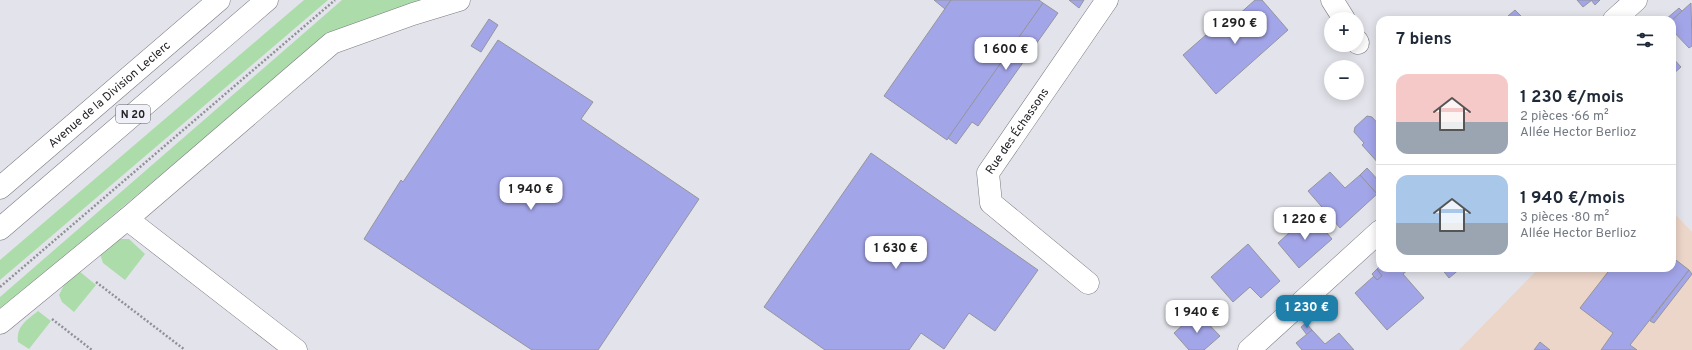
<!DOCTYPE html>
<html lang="fr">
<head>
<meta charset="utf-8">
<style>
  :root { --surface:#fff; --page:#f6f6f7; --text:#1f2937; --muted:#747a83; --line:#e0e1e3; --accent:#1f7fab }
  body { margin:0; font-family:Overpass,sans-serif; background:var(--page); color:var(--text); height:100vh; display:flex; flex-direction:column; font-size:15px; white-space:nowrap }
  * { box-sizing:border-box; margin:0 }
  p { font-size:13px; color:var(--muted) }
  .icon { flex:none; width:22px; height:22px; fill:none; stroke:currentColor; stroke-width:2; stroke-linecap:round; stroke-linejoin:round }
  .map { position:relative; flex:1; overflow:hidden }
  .side { position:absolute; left:1376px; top:16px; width:300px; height:256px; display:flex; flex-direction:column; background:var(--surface); border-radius:12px; box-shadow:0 2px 10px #0003 }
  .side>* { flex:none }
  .tools { position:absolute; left:1324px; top:12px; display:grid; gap:8px }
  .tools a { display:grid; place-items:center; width:40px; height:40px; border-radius:50%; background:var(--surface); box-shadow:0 2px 10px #0003; font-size:20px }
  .price { position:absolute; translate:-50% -34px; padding:0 9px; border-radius:8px; background:#fff; color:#222; font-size:13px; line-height:26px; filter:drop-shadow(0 1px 2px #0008) }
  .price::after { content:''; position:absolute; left:50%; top:24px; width:12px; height:9px; margin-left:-6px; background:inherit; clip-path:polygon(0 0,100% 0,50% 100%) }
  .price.selected { background:var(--accent); color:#fff }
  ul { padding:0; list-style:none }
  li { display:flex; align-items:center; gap:12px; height:100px; padding:0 20px }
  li+li { border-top:1px solid var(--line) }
  li span { display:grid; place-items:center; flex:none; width:112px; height:80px; border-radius:12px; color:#555 }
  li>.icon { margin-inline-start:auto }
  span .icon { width:48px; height:48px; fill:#fffc; stroke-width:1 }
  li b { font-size:17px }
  h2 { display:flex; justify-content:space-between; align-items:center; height:48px; padding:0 20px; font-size:17px }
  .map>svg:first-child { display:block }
  .education { fill:#ecd5c9 }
  .green { fill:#acdca9 }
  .building { fill:#a3a5e9; stroke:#94959c }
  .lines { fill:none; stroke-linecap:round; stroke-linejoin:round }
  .minor-casing { stroke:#7a7a81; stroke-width:23 }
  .major-casing { stroke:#7a7a81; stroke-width:23 }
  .path { stroke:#909096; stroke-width:2.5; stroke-dasharray:2 2; stroke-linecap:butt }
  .minor { stroke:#fff; stroke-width:22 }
  .major { stroke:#fff; stroke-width:22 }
  .labels { text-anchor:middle; stroke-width:3; stroke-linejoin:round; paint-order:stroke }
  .shield { fill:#f0f1f8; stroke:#616266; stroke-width:1 }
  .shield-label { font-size:11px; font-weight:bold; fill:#242427 }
  .street-label { font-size:12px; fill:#242427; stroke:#f0f1f8 }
</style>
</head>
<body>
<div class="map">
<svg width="1692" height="350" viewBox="0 0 1692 350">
  <rect width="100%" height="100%" fill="#e3e4eb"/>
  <polygon class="education" points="1672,211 1692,232 1692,350 1459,350 1539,268 1672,268"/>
  <g class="green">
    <polygon points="304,0 328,0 0,280 0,260"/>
    <polygon points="342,0 426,0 327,35 0,310 0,297"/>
    <polygon points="116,239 129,239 145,254 125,280 103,263 100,254"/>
    <polygon points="79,271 96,285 74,312 62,302 59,295 64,285"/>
    <path d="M 38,311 L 51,321 L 29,349 L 18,342 C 16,326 27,320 38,311 Z"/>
  </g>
  <g class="building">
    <polygon points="934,0 951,0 945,9"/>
    <polygon points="951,0 1039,0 1043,3 947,140 884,96"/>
    <polygon points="1069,0 1084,0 1079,8"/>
    <polygon points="1255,0 1262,0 1288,30 1216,94 1183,55 1215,27 1219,32"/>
    <polygon points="1577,0 1592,0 1583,7"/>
    <polygon points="1591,0 1600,0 1595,5"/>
    <polygon points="1043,3 1058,13 978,126 972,122 956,144 948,138"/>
    <polygon points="1691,3 1692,46 1689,48 1672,30 1672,20"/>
    <polygon points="1679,8 1682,11 1672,20 1665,20"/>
    <polygon points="1515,10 1523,18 1521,20 1511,20 1508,16"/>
    <polygon points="489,19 498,25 481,52 471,46"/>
    <polygon points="498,40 593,102 581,119 699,199 598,350 532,350 364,239 401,180 403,182"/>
    <polygon points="1672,57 1681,67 1672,75"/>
    <polygon points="1367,116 1372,117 1380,126 1380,165 1362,145 1364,143 1354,132 1355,127"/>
    <polygon points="871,153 1038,270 995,331 969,313 944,349 921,333 909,350 825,350 764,307"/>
    <polygon points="1367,168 1380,182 1380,192 1377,194 1360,175"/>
    <polygon points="1330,172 1345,188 1360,175 1377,194 1340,228 1308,191"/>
    <polygon points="1313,216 1332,239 1299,268 1278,243 1302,221 1304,223"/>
    <polygon points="1248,244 1280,281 1261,298 1250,287 1233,302 1211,277"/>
    <polygon points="1672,257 1689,270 1630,345 1637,350 1601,350 1613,333 1580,308 1611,268 1672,268"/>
    <polygon points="1380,266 1380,268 1410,268 1403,274 1424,298 1387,330 1355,293 1374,276 1377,280 1382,276 1377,269"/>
    <polygon points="1441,268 1461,268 1449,278"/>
    <polygon points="1377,269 1382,276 1377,280 1372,274"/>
    <polygon points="1689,270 1692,274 1654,323 1650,321"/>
    <polygon points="1197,312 1220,336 1204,350 1189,350 1174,333"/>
    <polygon points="1306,323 1312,330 1307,335 1301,327"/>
    <polygon points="1312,330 1325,344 1339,333 1354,350 1302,350 1296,343"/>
    <polygon points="1540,342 1550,350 1534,350"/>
  </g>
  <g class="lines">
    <defs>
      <g id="minor">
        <polyline points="1332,0 1344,19"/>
        <polyline points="1614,20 1636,0"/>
        <polyline points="1357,41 1358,43"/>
        <polyline points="127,219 332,43 413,14 459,0"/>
        <path id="s1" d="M 1088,283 L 991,203 L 988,173 L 1107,0"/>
        <polyline points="0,323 127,219 296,350"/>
        <polyline points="1249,350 1380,231"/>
      </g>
      <g id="major">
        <path id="s2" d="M 0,188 L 219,0"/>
        <polyline points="0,229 267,0"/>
      </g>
    </defs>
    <use href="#minor" class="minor-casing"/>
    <use href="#major" class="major-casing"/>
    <g class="path">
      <polyline points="96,282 185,350"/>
      <polyline points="0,287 335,0"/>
      <polyline points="52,319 92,350"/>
    </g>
    <use href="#minor" class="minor"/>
    <use href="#major" class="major"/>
  </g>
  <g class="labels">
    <rect class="shield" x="116" y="105" width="34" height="18" rx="3"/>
    <g class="shield-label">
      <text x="133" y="118">N 20</text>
    </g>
    <g class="street-label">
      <text dy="4" stroke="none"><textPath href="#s2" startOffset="144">Avenue de la Division Leclerc</textPath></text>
      <text dy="4" stroke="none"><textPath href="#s1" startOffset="207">Rue des Échassons</textPath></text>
    </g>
  </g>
</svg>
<div class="tools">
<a>+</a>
<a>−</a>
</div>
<b class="price" style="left:1235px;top:45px">1 290 €</b>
<b class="price" style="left:1006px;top:71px">1 600 €</b>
<b class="price" style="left:531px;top:211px">1 940 €</b>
<b class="price" style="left:1305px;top:241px">1 220 €</b>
<b class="price" style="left:896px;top:270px">1 630 €</b>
<b class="price selected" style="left:1307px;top:329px">1 230 €</b>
<b class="price" style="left:1197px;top:334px">1 940 €</b>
<section class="side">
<h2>7 biens<svg class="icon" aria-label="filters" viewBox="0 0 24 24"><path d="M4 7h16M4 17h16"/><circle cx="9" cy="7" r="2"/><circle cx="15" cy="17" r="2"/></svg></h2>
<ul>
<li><span style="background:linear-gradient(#f6c9c9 60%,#9aa5b1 0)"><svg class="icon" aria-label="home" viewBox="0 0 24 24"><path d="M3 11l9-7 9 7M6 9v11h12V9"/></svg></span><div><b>1 230 €/mois</b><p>2 pièces · 66 m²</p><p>Allée Hector Berlioz</p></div></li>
<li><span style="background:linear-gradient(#a9c7e8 60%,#9aa5b1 0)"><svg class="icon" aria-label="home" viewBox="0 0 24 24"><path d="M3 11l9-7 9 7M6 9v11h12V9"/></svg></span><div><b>1 940 €/mois</b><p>3 pièces · 80 m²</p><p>Allée Hector Berlioz</p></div></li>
</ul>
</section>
</div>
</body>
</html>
